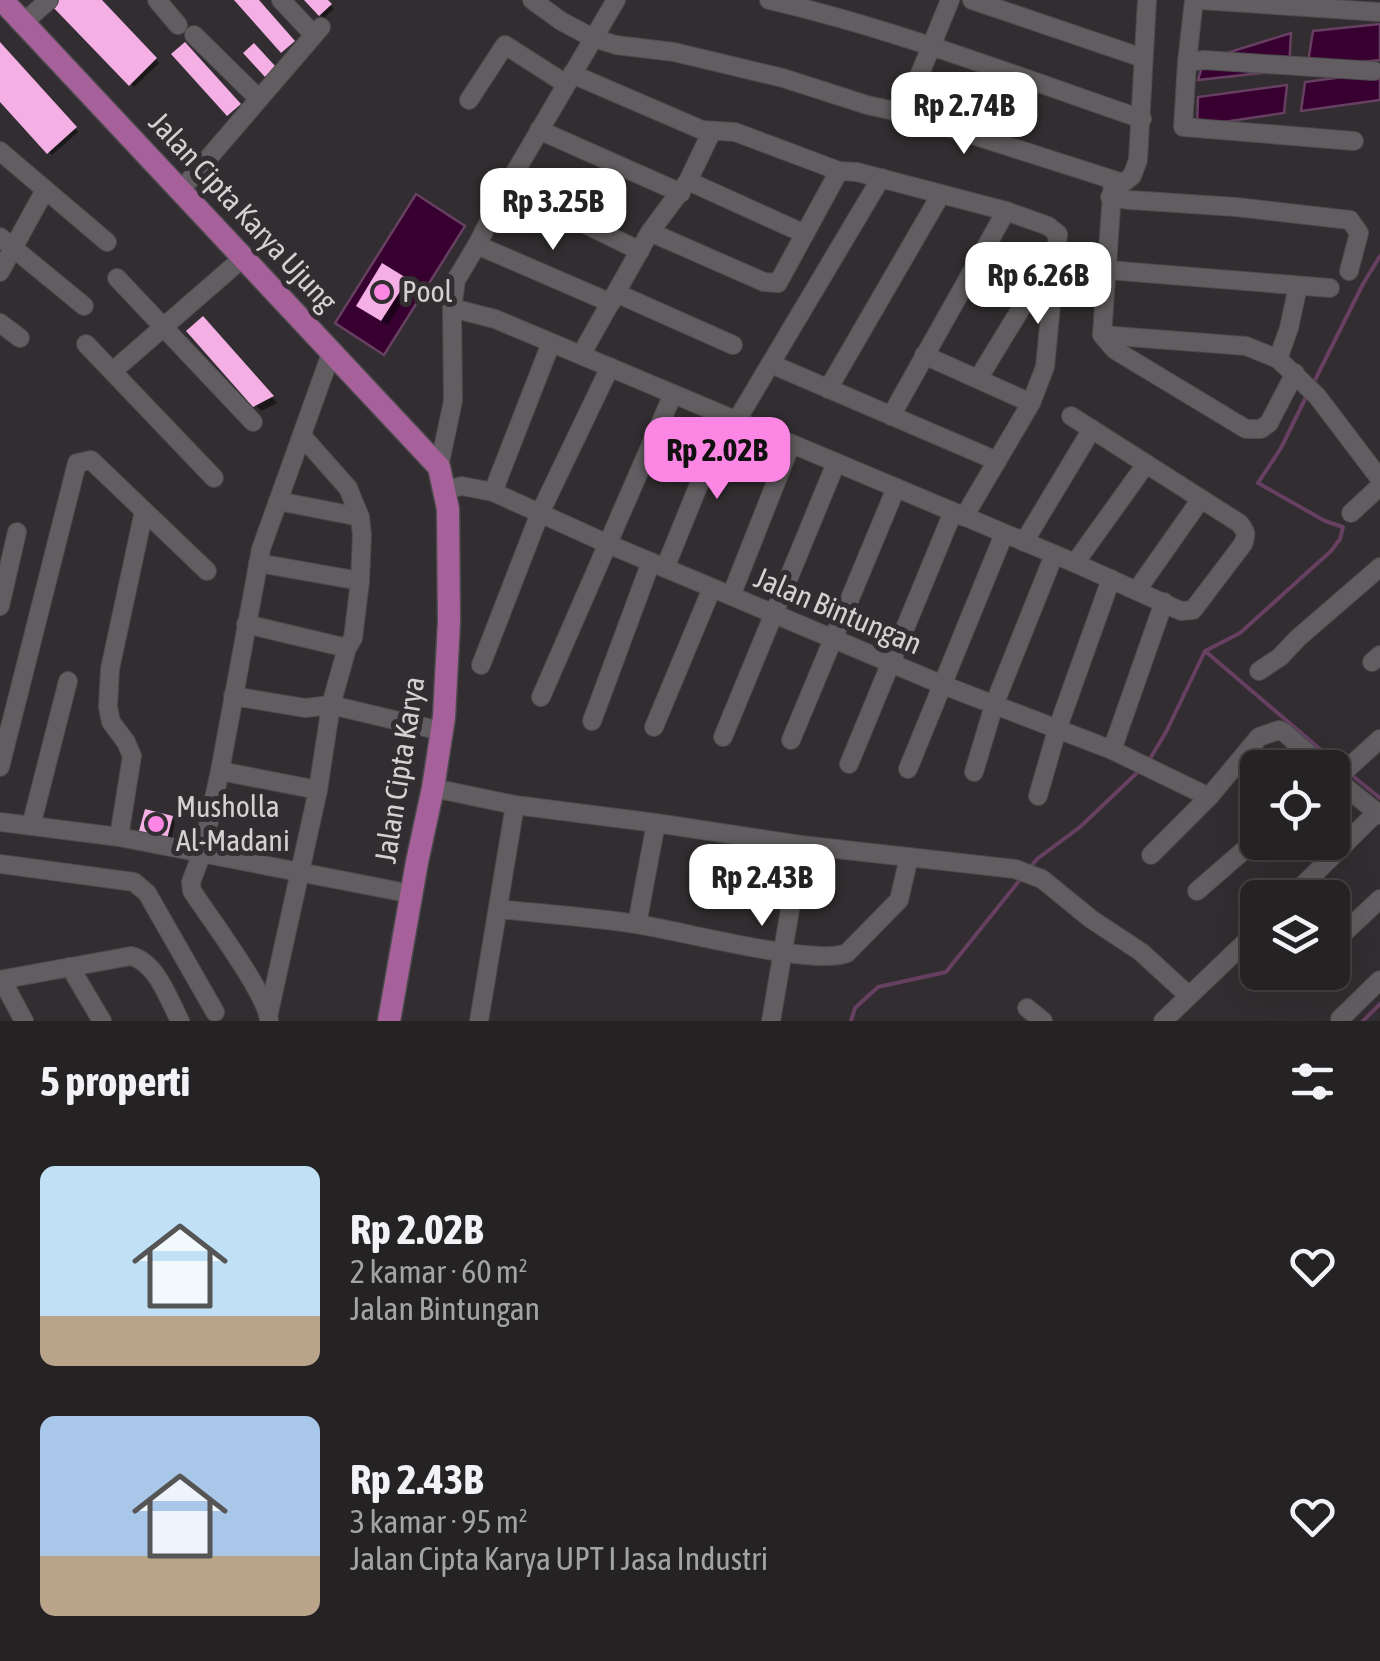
<!DOCTYPE html>
<html lang="id">
<head>
<meta charset="utf-8">
<style>
  :root { --surface:#252224; --page:#312f31; --text:#f1f3f6; --muted:#a3a4a6; --line:#423f41; --accent:#fc86e4 }
  body { margin:0; font-family:"Asap Condensed",sans-serif; background:var(--page); color:var(--text); height:100vh; display:flex; flex-direction:column; font-size:38px; white-space:nowrap }
  * { box-sizing:border-box; margin:0 }
  p { font-size:32px; color:var(--muted) }
  .icon { flex:none; width:55px; height:55px; fill:none; stroke:currentColor; stroke-width:2; stroke-linecap:round; stroke-linejoin:round }
  .map { position:relative; height:1021px; overflow:hidden }
  .details { display:flex; flex-direction:column; background:var(--surface); flex:1 }
  .details>* { flex:none }
  .controls { position:absolute; left:1240px; top:750px; display:grid; gap:20px }
  .controls a { display:grid; place-items:center; width:110px; height:110px; border-radius:15px; background:var(--surface); box-shadow:0 10px 40px #0002,0 0 0 2px var(--line); font-size:50px }
  .price { position:absolute; translate:-50% -85px; padding:0 22px; border-radius:20px; background:#fff; color:#222; font-size:32px; line-height:65px; filter:drop-shadow(0 2px 5px #0008) }
  .price::after { content:''; position:absolute; left:50%; top:60px; width:30px; height:22px; margin-left:-15px; background:inherit; clip-path:polygon(0 0,100% 0,50% 100%) }
  .price.selected { background:var(--accent); color:#111 }
  ul { padding:0; list-style:none }
  li { display:flex; align-items:center; gap:30px; height:250px; padding:0 40px }
  li span { display:grid; place-items:center; flex:none; width:280px; height:200px; border-radius:15px; color:#555 }
  li>.icon { margin-inline-start:auto }
  span .icon { width:120px; height:120px; fill:#fffc; stroke-width:1 }
  li b { font-size:42px }
  h2 { display:flex; justify-content:space-between; align-items:center; height:120px; padding:0 40px; font-size:42px }
  .map>svg:first-child { display:block }
  .water { fill:#370030; stroke:#663f61; stroke-width:2.5 }
  .shadow { fill:#0007 }
  .lines { fill:none; stroke-linecap:round; stroke-linejoin:round }
  .stream { stroke:#663f61; stroke-width:4 }
  .building { fill:#f4afe4 }
  .minor-casing { stroke:#4d4a4c; stroke-width:20 }
  .major-casing { stroke:#4d4a4c; stroke-width:25 }
  .minor { stroke:#615d60; stroke-width:18 }
  .major { stroke:#a7619a; stroke-width:22 }
  .poi-dot { fill:#fc86e4; stroke:#312d30; stroke-width:4 }
  .labels { text-anchor:middle; stroke-width:10; stroke-linejoin:round; paint-order:stroke }
  .street-label { font-size:30px; fill:#d4d1d3; stroke:#312d30 }
  .poi-label { font-size:30px; fill:#d4d1d3; stroke:#312d30; text-anchor:start }
</style>
</head>
<body>
<div class="map">
<svg width="1380" height="1021" viewBox="0 0 1380 1021">
  <rect width="100%" height="100%" fill="#312d30"/>
  <g class="water">
    <polygon points="1380,24 1380,60 1307,68 1313,31"/>
    <polygon points="1291,33 1289,70 1198,80 1204,60"/>
    <polygon points="1380,72 1380,100 1301,111 1305,82"/>
    <polygon points="1287,85 1284,113 1197,126 1198,97"/>
    <polygon points="416,194 465,226 384,355 335,323"/>
  </g>
  <g class="shadow">
    <polygon points="58,0 98,0 159,63 134,87 54,4"/>
    <polygon points="307,0 325,0 334,9 324,18"/>
    <polygon points="0,46 78,132 52,155 0,98"/>
    <polygon points="406,280 412,286 388,325 365,311"/>
    <polygon points="203,320 277,403 261,411 189,332"/>
    <polygon points="172,819 175,822 171,840 145,834 142,831"/>
  </g>
  <g class="lines">
    <g class="stream">
      <polyline points="1314,382 1363,284 1380,256"/>
      <polyline points="1307,395 1281,448 1258,483 1325,521 1343,527 1340,539 1331,551 1240,633 1205,651 1341,767"/>
      <polyline points="1148,762 1166,732 1205,651"/>
      <polyline points="1349,773 1380,798"/>
      <polyline points="1029,869 1037,859 1080,827 1141,769"/>
      <polyline points="851,1021 855,1008 878,987 946,972 1023,876"/>
      <polyline points="1363,1021 1380,1004"/>
    </g>
  </g>
  <g class="building">
    <polygon points="55,0 102,0 157,58 129,86 50,4"/>
    <polygon points="234,0 259,0 295,41 281,53"/>
    <polygon points="304,0 328,0 332,4 319,16"/>
    <polygon points="0,42 77,127 47,154 0,102"/>
    <polygon points="185,42 241,104 227,116 171,54"/>
    <polygon points="254,43 276,67 265,77 243,53"/>
    <polygon points="382,263 408,279 381,321 356,306"/>
    <polygon points="203,316 274,396 253,407 186,331"/>
    <polygon points="145,809 173,816 167,839 139,831"/>
  </g>
  <g class="lines">
    <defs>
      <g id="minor">
        <polyline points="157,0 178,25"/>
        <polyline points="281,0 314,35"/>
        <polyline points="532,0 561,21 593,38 616,45 674,52 783,78 867,105 904,113 1123,183 1132,176 1138,160 1147,0"/>
        <path d="M 769,0 C 895,29 1019,77 1142,119"/>
        <polyline points="972,0 1143,58"/>
        <polyline points="1194,0 1187,62 1183,127 1354,141"/>
        <polyline points="1200,0 1379,12"/>
        <polyline points="23,23 49,0"/>
        <polyline points="194,35 259,99"/>
        <polyline points="1187,62 1204,60 1374,71"/>
        <polyline points="572,74 702,130 735,132 839,171 857,172 1006,211 1048,226 1058,234 1045,367 1031,403 964,517"/>
        <polyline points="469,100 505,45 566,84"/>
        <polyline points="904,113 950,0"/>
        <polyline points="539,130 681,193"/>
        <polyline points="0,151 107,242"/>
        <polyline points="1113,180 1102,335 1115,350 1246,429 1261,429 1269,423 1295,373"/>
        <polyline points="688,181 805,234"/>
        <polyline points="507,186 640,251"/>
        <polyline points="181,190 321,27"/>
        <polyline points="1110,197 1130,200 1236,207 1350,220 1359,233 1349,271"/>
        <polyline points="650,232 764,282 778,283 839,171"/>
        <polyline points="0,237 84,306"/>
        <polyline points="477,245 611,303"/>
        <polyline points="1108,270 1330,288"/>
        <polyline points="0,272 45,190"/>
        <polyline points="117,278 253,422"/>
        <polyline points="616,293 733,345"/>
        <path d="M 452,308 L 495,319 L 1075,563 L 1181,611 L 1193,610 L 1243,544 C 1247,534 1246,531 1239,523 L 1071,416"/>
        <polyline points="0,323 20,338"/>
        <polyline points="1102,335 1246,346 1278,359 1317,396 1380,479"/>
        <polyline points="86,344 214,478"/>
        <polyline points="581,355 650,232 688,181 712,131"/>
        <polyline points="924,355 1031,403"/>
        <polyline points="1278,359 1289,328 1298,286"/>
        <polyline points="771,364 997,461"/>
        <polyline points="113,371 244,257"/>
        <polyline points="978,379 1053,256"/>
        <polyline points="828,389 941,194"/>
        <polyline points="891,416 1006,211"/>
        <polyline points="737,420 881,178"/>
        <polyline points="439,467 453,401 452,308 456,280 477,245 507,186 616,0"/>
        <polyline points="444,490 462,486 493,492 608,544 943,685 1112,750 1209,797"/>
        <polyline points="493,492 551,343"/>
        <polyline points="278,501 360,517"/>
        <polyline points="1351,513 1380,486"/>
        <polyline points="1024,542 1092,429"/>
        <polyline points="258,563 360,581"/>
        <polyline points="1075,563 1146,464"/>
        <polyline points="665,568 726,418"/>
        <polyline points="1137,590 1201,499"/>
        <polyline points="731,596 791,444"/>
        <polyline points="0,606 17,532"/>
        <polyline points="246,624 347,648"/>
        <polyline points="1372,662 1380,655"/>
        <polyline points="481,665 540,513 610,367"/>
        <polyline points="1259,671 1280,657 1298,638 1380,567"/>
        <polyline points="233,696 305,708 331,705 441,731"/>
        <polyline points="541,697 673,394"/>
        <polyline points="592,721 651,562"/>
        <polyline points="654,727 712,588"/>
        <polyline points="723,737 836,463"/>
        <polyline points="791,740 896,488"/>
        <polyline points="1112,750 1164,602"/>
        <polyline points="849,764 953,512"/>
        <polyline points="0,767 77,463 91,460 207,571"/>
        <polyline points="908,769 1004,534"/>
        <polyline points="220,771 318,790"/>
        <polyline points="974,772 994,705 1054,555"/>
        <polyline points="1332,776 1380,815"/>
        <polyline points="1336,779 1380,739"/>
        <polyline points="433,788 515,805 656,823 801,845 1015,869 1042,879 1091,919 1141,952 1188,995"/>
        <polyline points="1038,796 1057,730 1111,579"/>
        <polyline points="0,822 119,837 412,894"/>
        <polyline points="31,826 68,681"/>
        <polyline points="119,837 132,756 126,742 111,722 108,707 110,669 144,511"/>
        <polyline points="1151,855 1209,797 1259,737 1279,730 1285,733 1324,768"/>
        <polyline points="0,864 134,882 147,893 215,1012"/>
        <polyline points="1197,891 1258,838"/>
        <polyline points="1290,898 1377,812"/>
        <path d="M 498,909 C 544,914 590,917 636,924 C 678,930 815,967 847,953 L 899,900 L 909,857"/>
        <polyline points="637,924 656,823"/>
        <polyline points="1332,944 1380,899"/>
        <polyline points="70,967 102,1021"/>
        <polyline points="1301,973 1302,972"/>
        <path d="M 0,980 L 131,956 C 157,963 168,998 180,1021"/>
        <polyline points="2,980 24,1021"/>
        <polyline points="1027,1008 1043,1021"/>
        <polyline points="269,1012 318,790 331,705 347,648 353,638 360,581 362,535 360,517 348,488 302,436"/>
        <polyline points="1340,1019 1380,980"/>
        <path d="M 269,1021 C 268,995 209,917 192,891 L 191,882 L 202,853 L 220,771 L 261,549 L 329,359"/>
        <polyline points="479,1021 515,805"/>
        <polyline points="771,1021 801,845"/>
        <polyline points="1163,1021 1258,930"/>
      </g>
      <polyline id="major" points="2,0 439,467 448,509 449,622 444,717 433,788 417,862 389,1021"/>
    </defs>
    <use href="#minor" class="minor-casing"/>
    <use href="#major" class="major-casing"/>
    <use href="#minor" class="minor"/>
    <use href="#major" class="major"/>
  </g>
  <g class="poi-dot">
    <circle cx="382" cy="292" r="10"/>
    <circle cx="156" cy="824" r="10"/>
  </g>
  <g class="labels">
    <g class="street-label">
      <text transform="translate(243 212) rotate(47)" y="10">Jalan Cipta Karya Ujung</text>
      <text transform="translate(838 611) rotate(23)" y="10">Jalan Bintungan</text>
      <text transform="translate(400 770) rotate(-81)" y="10">Jalan Cipta Karya</text>
    </g>
    <g class="poi-label">
      <text x="402" y="302">Pool</text>
      <text x="176" y="817">Musholla<tspan x="176" dy="34">Al-Madani</tspan></text>
    </g>
  </g>
</svg>
<div class="controls">
<a><svg class="icon" aria-label="locate" viewBox="0 0 24 24"><circle cx="12" cy="12" r="6"/><path d="M12 2v4M12 18v4M2 12h4M18 12h4"/></svg></a>
<a><svg class="icon" aria-label="layers" viewBox="0 0 24 24"><path d="M12 4l9 5-9 5-9-5zM3 14l9 5 9-5"/></svg></a>
</div>
<b class="price" style="left:964px;top:157px">Rp 2.74B</b>
<b class="price" style="left:553px;top:253px">Rp 3.25B</b>
<b class="price" style="left:1038px;top:327px">Rp 6.26B</b>
<b class="price selected" style="left:717px;top:502px">Rp 2.02B</b>
<b class="price" style="left:762px;top:929px">Rp 2.43B</b>
</div>
<section class="details">
<h2>5 properti<svg class="icon" aria-label="filters" viewBox="0 0 24 24"><path d="M4 7h16M4 17h16"/><circle cx="9" cy="7" r="2"/><circle cx="15" cy="17" r="2"/></svg></h2>
<ul>
<li><span style="background:linear-gradient(#bfe0f5 75%,#b9a48a 0)"><svg class="icon" aria-label="home" viewBox="0 0 24 24"><path d="M3 11l9-7 9 7M6 9v11h12V9"/></svg></span><div><b>Rp 2.02B</b><p>2 kamar · 60 m²</p><p>Jalan Bintungan</p></div><svg class="icon" aria-label="heart" viewBox="0 0 24 24"><path d="M12 20l-8-8c-3-5 5-10 8-4 3-6 11-1 8 4z"/></svg></li>
<li><span style="background:linear-gradient(#a9c7e8 70%,#b9a48a 0)"><svg class="icon" aria-label="home" viewBox="0 0 24 24"><path d="M3 11l9-7 9 7M6 9v11h12V9"/></svg></span><div><b>Rp 2.43B</b><p>3 kamar · 95 m²</p><p>Jalan Cipta Karya UPT I Jasa Industri</p></div><svg class="icon" aria-label="heart" viewBox="0 0 24 24"><path d="M12 20l-8-8c-3-5 5-10 8-4 3-6 11-1 8 4z"/></svg></li>
</ul>
</section>
</body>
</html>
